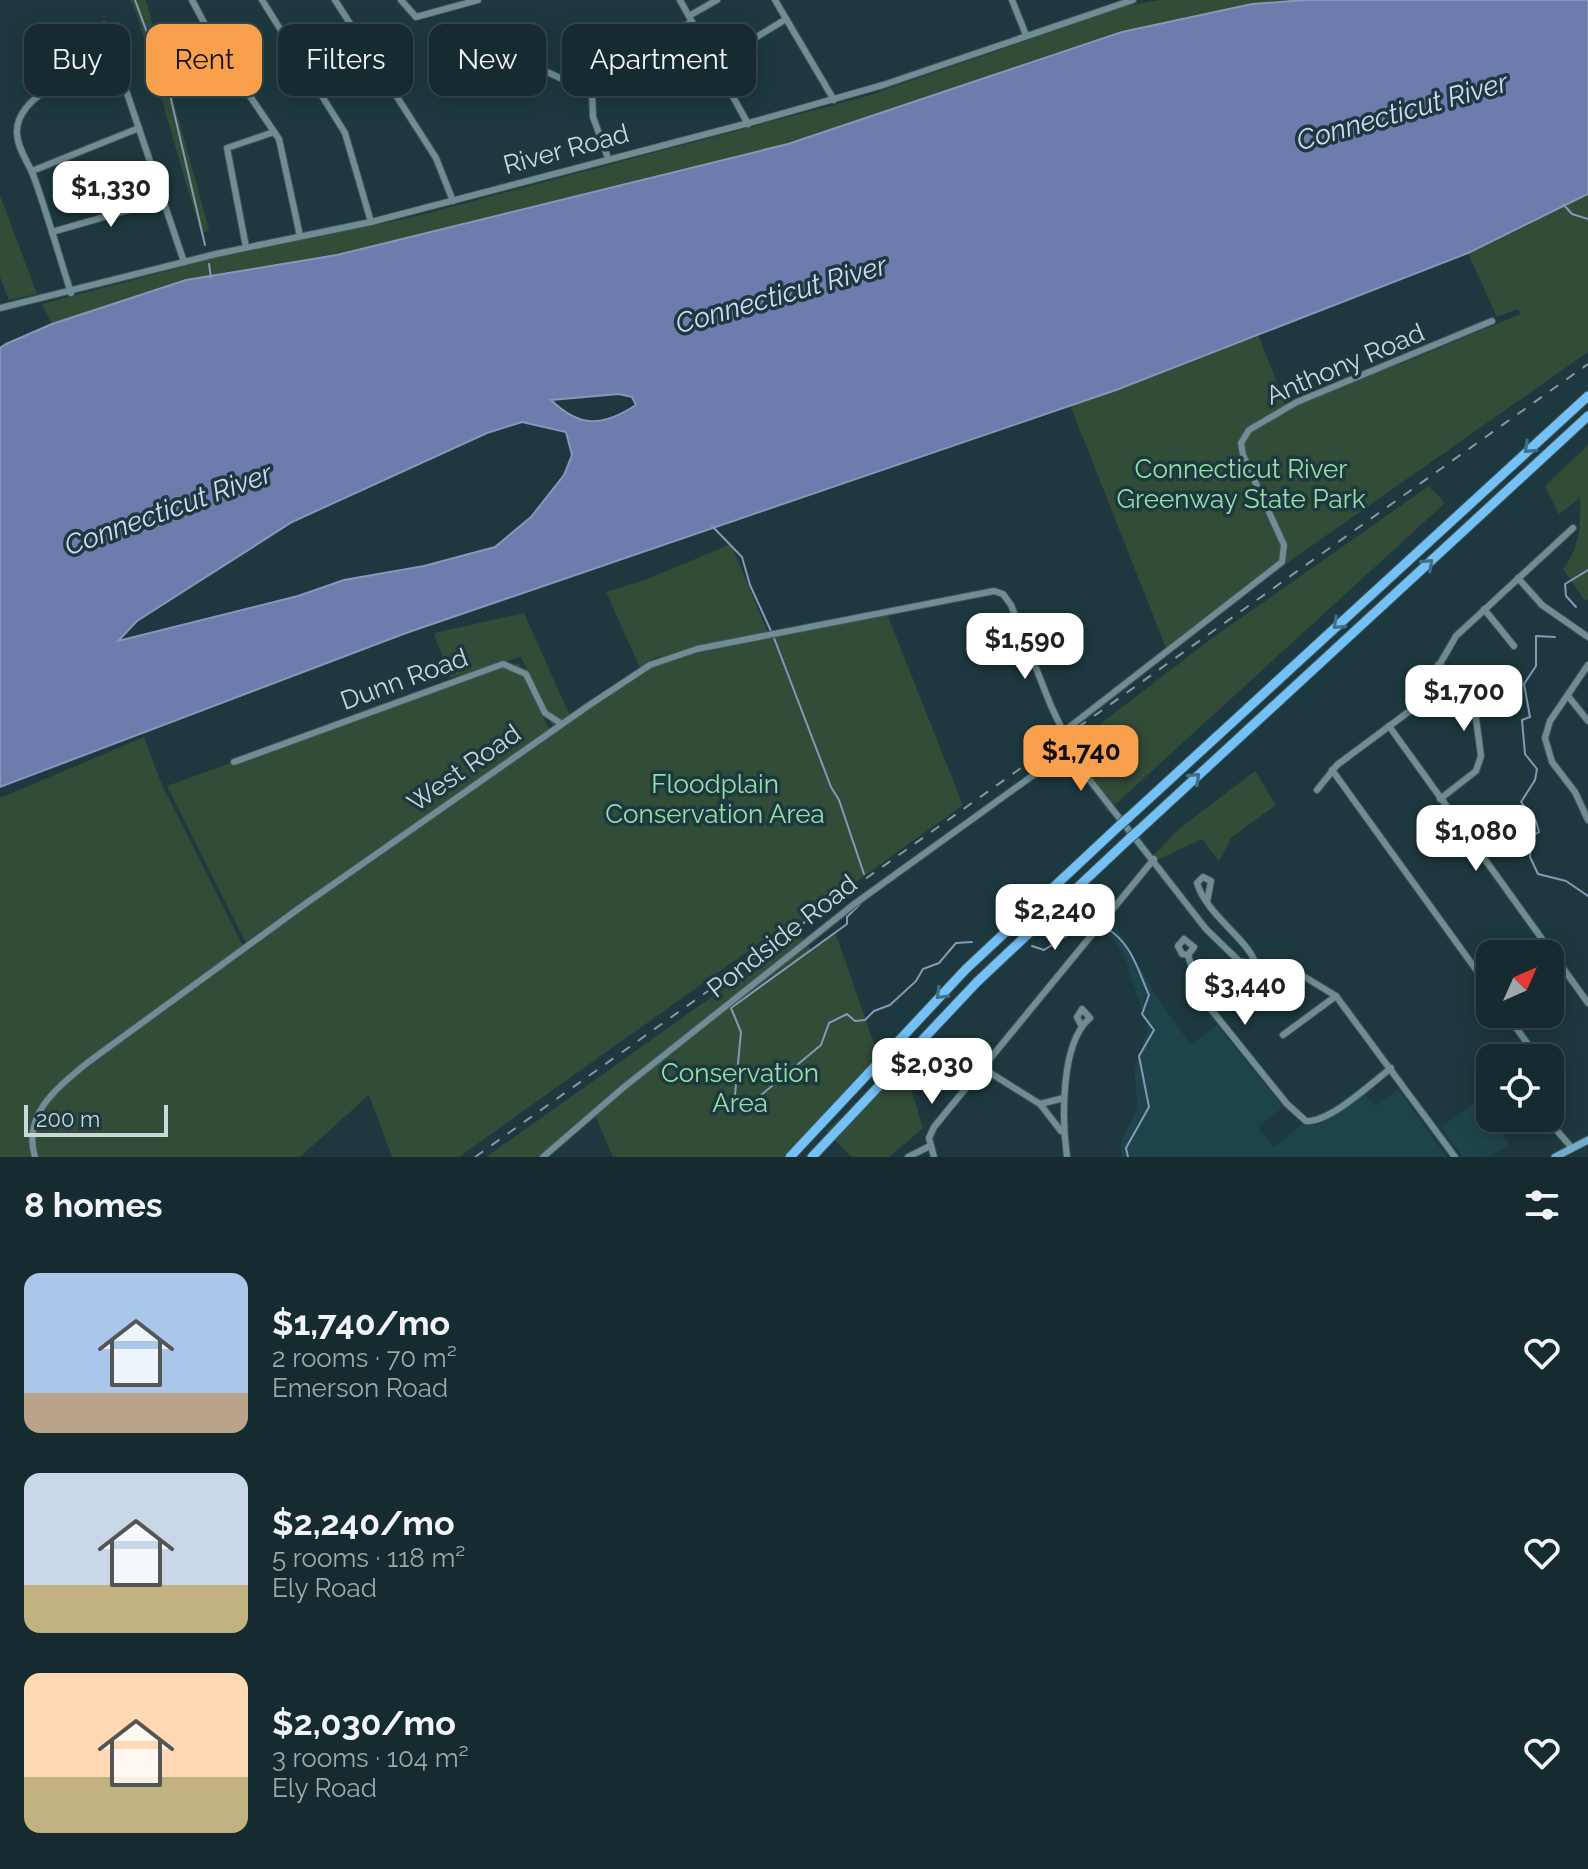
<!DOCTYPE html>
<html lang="en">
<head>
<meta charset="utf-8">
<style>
  :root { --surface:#162b2f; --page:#1f3337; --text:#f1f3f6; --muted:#9ea7aa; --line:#35474b; --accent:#f9a04d }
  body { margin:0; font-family:Raleway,sans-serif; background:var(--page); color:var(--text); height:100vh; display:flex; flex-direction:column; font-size:30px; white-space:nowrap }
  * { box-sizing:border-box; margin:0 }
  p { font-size:26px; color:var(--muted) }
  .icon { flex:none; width:44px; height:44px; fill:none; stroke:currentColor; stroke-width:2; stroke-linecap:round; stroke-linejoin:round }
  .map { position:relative; height:1157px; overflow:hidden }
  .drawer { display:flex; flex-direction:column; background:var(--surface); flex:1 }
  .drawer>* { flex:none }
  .banner { position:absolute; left:24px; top:24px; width:800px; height:72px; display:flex; gap:16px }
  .needle { width:52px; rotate:45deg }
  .fabs { position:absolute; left:1476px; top:940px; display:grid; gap:16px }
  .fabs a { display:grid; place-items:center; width:88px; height:88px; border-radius:16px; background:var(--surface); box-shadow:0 4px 20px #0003,0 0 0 2px var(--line); font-size:40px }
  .scale { position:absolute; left:24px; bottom:20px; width:144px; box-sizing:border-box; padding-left:8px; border:4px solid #c7d7da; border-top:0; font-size:22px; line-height:28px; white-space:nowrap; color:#c7d7da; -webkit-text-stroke:6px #1d393f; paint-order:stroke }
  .price { position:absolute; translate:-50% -68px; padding:0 18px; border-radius:16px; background:#fff; color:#222; font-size:26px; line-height:52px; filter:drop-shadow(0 2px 4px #0008) }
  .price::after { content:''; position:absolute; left:50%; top:48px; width:24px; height:18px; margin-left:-12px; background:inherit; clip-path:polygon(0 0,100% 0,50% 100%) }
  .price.on { background:var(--accent); color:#111 }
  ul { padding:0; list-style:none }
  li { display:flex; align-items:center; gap:24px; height:200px; padding:0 24px }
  li span { display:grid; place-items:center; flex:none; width:224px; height:160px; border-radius:16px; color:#555 }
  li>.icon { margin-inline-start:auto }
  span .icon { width:96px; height:96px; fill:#fffc; stroke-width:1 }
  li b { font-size:34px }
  h2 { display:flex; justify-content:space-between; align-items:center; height:96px; padding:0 24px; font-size:34px }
  .pill { padding:0 28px; border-radius:16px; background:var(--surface); box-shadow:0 4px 20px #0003,0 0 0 2px var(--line); font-size:28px; line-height:72px }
  .pill.on { background:var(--accent); color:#111 }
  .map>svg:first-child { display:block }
  .built { fill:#1e444b }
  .green { fill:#314c37 }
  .water { fill:#6c7cad; stroke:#8797ba; stroke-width:2; fill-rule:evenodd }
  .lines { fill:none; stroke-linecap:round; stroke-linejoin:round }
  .stream { stroke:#8797ba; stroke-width:2 }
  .minor-casing { stroke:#3e575b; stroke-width:8 }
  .major-casing { stroke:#3e575b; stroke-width:9 }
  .highway-casing { stroke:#3e575b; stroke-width:11 }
  .minor { stroke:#6f8d93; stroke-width:6 }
  .major { stroke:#71accf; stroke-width:7 }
  .highway { stroke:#73c1f7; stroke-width:9 }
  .rail { stroke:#859a9e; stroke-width:2; stroke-dasharray:10 10; stroke-linecap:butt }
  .highway-bridge-casing { stroke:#3e575b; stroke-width:11; stroke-linecap:butt }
  .highway-bridge { stroke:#73c1f7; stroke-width:9 }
  .oneway { stroke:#3f6f89 }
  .labels { text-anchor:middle; stroke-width:7; stroke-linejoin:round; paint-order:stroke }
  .street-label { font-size:26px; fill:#c7d7da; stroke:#1d393f }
  .park-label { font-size:26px; fill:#95dfa6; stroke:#1d393f }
  .water-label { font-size:28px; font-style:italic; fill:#cfd9f7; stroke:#1d393f }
</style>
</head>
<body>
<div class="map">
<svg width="1588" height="1157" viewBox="0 0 1588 1157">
  <rect width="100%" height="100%" fill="#1d393f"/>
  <g class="built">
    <polygon points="1111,917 1156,996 1191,1045 1217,1025 1283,1107 1258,1127 1274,1148 1301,1125 1319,1125 1364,1093 1375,1106 1398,1090 1447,1157 1122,1157 1121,1141 1138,1108 1134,1068 1148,1029 1123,952 1114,940 1100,931"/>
    <polygon points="1479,1100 1510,1145 1487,1157 1463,1157 1441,1127"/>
  </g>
  <g class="green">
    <polygon points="130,0 145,0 147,4 209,230 201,234 136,11"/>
    <polygon points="1160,0 1305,0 1252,4 1122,32 788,144 337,255 186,280 52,324 42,304 216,258 413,217 867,96 1126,6"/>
    <polygon points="1588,194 1588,352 1166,648 1070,405 1258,334 1285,404 1311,392 1401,364 1521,314 1517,309 1497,317 1468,253"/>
    <polygon points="0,195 37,294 9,300 0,277"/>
    <path d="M 1588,445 L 1588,598 L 1585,601 L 1563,569 C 1580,549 1581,523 1580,498 L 1559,514 L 1545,486 Z"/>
    <polygon points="1429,486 1445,503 1107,812 1074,744 1211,639"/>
    <polygon points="731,544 769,635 654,658 640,668 606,592 645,580"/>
    <polygon points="524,613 570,716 553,727 521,657 450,678 434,633"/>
    <polygon points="887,614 963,805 775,940 772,934 459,1157 392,1157 369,1095 300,1157 38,1157 34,1148 37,1118 66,1082 240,953 655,662"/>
    <polygon points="519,663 549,729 246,943 167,786 462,679"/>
    <path d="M 144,737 L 161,783 L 243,946 L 63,1079 C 41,1102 19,1124 33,1157 L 0,1157 L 0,798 Z"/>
    <polygon points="1255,771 1276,805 1231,838 1219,861 1202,839 1142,867 1180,828"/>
    <polygon points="835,932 882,1066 793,1157 613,1157 594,1113 542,1157 486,1157 799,935 811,949"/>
    <polygon points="903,1063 923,1128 889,1157 852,1157 826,1131"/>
  </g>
  <path class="water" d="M 1305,0 L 1588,0 L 1588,194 L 1468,253 L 1116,390 L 406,633 L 0,787 L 0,348 L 6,344 L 52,324 L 186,280 L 337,255 L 788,144 L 1122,32 L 1252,4 ZM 619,394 L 632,397 L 636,405 C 602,427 580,428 551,400 ZM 522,422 L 566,432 L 572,455 L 564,475 L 531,517 L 495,547 L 424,566 L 344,580 L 298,596 L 118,641 L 137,621 L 292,522 L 487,433 Z"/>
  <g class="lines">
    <g class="stream">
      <polyline points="135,0 170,95 205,245"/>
      <polyline points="1563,204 1572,214 1588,219"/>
      <polyline points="209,264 211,278"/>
      <polyline points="712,526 742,557 750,585 771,631"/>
      <polyline points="1576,607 1566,596 1565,584 1588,570"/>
      <polyline points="1555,637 1536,636 1536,666 1524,684 1530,717 1522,720 1525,754 1537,769 1535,780 1521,802 1536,821 1539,832 1531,837 1530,857 1538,874 1566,881 1588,896"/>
      <polyline points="774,638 831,787 839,800 864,874"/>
      <polyline points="861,903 847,917 847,924 731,1008 741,1032 735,1095 748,1106 821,1045 829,1023 847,1014 855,1021 865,1020 874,1011 890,1005 916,981 923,969 939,963 956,943 972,942"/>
      <path d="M 1106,928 C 1131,942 1138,970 1149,995 L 1142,1014 L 1154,1030 L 1139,1056 L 1149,1107 L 1126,1148 L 1128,1157"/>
      <polyline points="1032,946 1044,950 1071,933 1082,916 1092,922"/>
    </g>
    <defs>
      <g id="minor">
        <polyline points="192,0 218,49 279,139 300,236"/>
        <polyline points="262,0 345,133 371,222"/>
        <polyline points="335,0 436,158 453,201"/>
        <polyline points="401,0 416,17 478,0"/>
        <polyline points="680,0 748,124"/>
        <polyline points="775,0 834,100"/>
        <polyline points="1012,0 1026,35"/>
        <polyline points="689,16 717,0"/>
        <polyline points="104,25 184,262"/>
        <polyline points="511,55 502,59 498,49 507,45 511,55 592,93 593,117 608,158"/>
        <polyline points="714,63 786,19"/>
        <path d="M 592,93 C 604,49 656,41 692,22"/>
        <polyline points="32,171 139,128"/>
        <polyline points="52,232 163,200"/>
        <polyline points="246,247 227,148 274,132"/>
        <path d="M 71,293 C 59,255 48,217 35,180 C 30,164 18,151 17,134 C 14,94 86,69 115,59"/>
        <polyline points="0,308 216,254 371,222 760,120 883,85 1133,0"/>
        <polyline points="1518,578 1542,605 1588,637"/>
        <polyline points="1484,609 1514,646"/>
        <polyline points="1438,665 1464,680 1472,689 1481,756 1476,771 1440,799"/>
        <polyline points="1588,665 1550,721 1545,738 1552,762 1575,792 1588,820"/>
        <polyline points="1568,696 1588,721"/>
        <polyline points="1389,726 1588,1003"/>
        <polyline points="1063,732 1282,562 1284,545 1243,455 1241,443 1249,430 1297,402 1492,321"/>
        <polyline points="1054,760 1081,769"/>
        <polyline points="234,762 503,664 526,674 545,713 562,724"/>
        <polyline points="1332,770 1490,989"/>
        <polyline points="1317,790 1337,765 1415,707 1456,636 1573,528"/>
        <path d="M 1207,902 L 1211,881 L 1203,877 L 1197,883 C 1206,915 1252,942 1256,966"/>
        <path d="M 1188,955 L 1182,954 L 1178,946 L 1184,939 L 1194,947 L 1188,955 L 1201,997 L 1287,1104 L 1306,1121 C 1329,1123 1372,1083 1391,1068"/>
        <polyline points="1506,1014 1538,1058"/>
        <polyline points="1283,1035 1336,996"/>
        <polyline points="984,1069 1040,1104 1061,1131"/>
        <polyline points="1040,1104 1064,1098"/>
        <polyline points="1546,1118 1572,1148"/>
        <path d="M 35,1157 C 22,1114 57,1088 87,1063 L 305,904 L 588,706 L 650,665 L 697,649 L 994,591 L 1003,594 L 1011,605 L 1051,706 L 1081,769 L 1206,929 L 1239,961 L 1303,976 L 1336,996 L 1455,1157"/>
        <polyline points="543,1157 624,1087 853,905 1071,748"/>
        <polyline points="908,1157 930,1146"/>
        <polyline points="934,1157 929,1138 934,1127 1154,859"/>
        <path d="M 1067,1157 C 1062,1121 1060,1043 1090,1018 L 1082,1009 L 1077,1017 L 1081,1025"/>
      </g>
      <polyline id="major" points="1555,1157 1588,1140"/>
      <g id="highway">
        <polyline points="1128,818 1588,396"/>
        <polyline points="1138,831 1588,416"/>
        <polyline points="790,1157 966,969 1120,825"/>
        <polyline points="812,1157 977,982 1130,838"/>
      </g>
    </defs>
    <use href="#minor" class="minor-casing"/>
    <use href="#major" class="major-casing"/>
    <use href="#highway" class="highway-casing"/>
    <use href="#minor" class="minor"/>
    <use href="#major" class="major"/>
    <use href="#highway" class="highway"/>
    <polyline class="rail" points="475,1157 1588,364"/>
    <defs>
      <g id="highway-bridge">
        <polyline points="1120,825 1128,818"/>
        <polyline points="1130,838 1138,831"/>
      </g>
    </defs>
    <use href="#highway-bridge" class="highway-bridge-casing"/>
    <use href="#highway-bridge" class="highway-bridge"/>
  </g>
  <defs><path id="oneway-chevron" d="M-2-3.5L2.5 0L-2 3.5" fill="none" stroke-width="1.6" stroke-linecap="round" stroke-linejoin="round" transform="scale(2)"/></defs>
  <g class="oneway">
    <use href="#oneway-chevron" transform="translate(1529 448) rotate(137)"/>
    <use href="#oneway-chevron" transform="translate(1428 564) rotate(-43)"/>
    <use href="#oneway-chevron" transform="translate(1338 624) rotate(137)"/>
    <use href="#oneway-chevron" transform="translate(1195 778) rotate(-43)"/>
    <use href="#oneway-chevron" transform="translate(941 994) rotate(135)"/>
  </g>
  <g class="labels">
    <g class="street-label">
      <text transform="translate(566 149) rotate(-15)" y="9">River Road</text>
      <text transform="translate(1345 364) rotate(-23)" y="9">Anthony Road</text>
      <text transform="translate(404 679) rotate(-20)" y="9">Dunn Road</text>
      <text transform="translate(464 768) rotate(-35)" y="9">West Road</text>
      <text transform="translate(782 936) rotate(-38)" y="9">Pondside Road</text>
    </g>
    <g class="park-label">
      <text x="1241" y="478">Connecticut River<tspan x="1241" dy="30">Greenway State Park</tspan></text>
      <text x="715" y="793">Floodplain<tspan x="715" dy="30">Conservation Area</tspan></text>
      <text x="740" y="1082">Conservation<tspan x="740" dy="30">Area</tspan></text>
    </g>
    <g class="water-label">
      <text transform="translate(1402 111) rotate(-16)" y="10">Connecticut River</text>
      <text transform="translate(781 294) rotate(-16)" y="10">Connecticut River</text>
      <text transform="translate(168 509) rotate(-20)" y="10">Connecticut River</text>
    </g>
  </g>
</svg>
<div class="fabs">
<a><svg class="needle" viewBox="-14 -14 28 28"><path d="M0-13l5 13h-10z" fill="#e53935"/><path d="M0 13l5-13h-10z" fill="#9ea7aa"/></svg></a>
<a><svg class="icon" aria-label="locate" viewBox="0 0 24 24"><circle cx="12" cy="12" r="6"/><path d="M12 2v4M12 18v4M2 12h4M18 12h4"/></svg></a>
</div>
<div class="scale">200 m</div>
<b class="price" style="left:111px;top:229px">$1,330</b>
<b class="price" style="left:1025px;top:681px">$1,590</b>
<b class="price" style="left:1464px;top:733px">$1,700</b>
<b class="price on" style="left:1081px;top:793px">$1,740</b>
<b class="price" style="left:1476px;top:873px">$1,080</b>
<b class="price" style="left:1055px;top:952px">$2,240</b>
<b class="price" style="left:1245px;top:1027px">$3,440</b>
<b class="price" style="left:932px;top:1106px">$2,030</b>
<div class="banner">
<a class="pill">Buy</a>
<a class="pill on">Rent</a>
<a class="pill">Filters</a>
<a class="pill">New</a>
<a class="pill">Apartment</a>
</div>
</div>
<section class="drawer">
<h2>8 homes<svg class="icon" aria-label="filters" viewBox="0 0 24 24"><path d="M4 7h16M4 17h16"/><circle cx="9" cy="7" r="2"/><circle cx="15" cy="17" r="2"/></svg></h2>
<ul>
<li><span style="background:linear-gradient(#a9c7e8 75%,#b9a48a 0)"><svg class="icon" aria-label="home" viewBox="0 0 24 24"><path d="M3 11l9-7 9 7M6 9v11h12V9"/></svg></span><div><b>$1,740/mo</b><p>2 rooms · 70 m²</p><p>Emerson Road</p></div><svg class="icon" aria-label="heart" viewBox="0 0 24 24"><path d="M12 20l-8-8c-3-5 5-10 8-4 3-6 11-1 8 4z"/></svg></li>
<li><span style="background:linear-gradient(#c9d6e8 70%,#c2b280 0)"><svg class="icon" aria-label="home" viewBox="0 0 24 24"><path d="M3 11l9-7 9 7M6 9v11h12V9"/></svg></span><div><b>$2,240/mo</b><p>5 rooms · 118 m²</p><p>Ely Road</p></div><svg class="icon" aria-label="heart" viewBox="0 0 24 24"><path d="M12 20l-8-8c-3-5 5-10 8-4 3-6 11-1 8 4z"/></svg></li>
<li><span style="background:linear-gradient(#ffd9b3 65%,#c2b280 0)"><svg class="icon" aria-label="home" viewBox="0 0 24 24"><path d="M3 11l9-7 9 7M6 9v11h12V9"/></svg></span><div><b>$2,030/mo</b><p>3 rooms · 104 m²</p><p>Ely Road</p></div><svg class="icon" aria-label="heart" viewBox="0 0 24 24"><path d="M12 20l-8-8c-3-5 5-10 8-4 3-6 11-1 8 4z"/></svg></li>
</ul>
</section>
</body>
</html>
